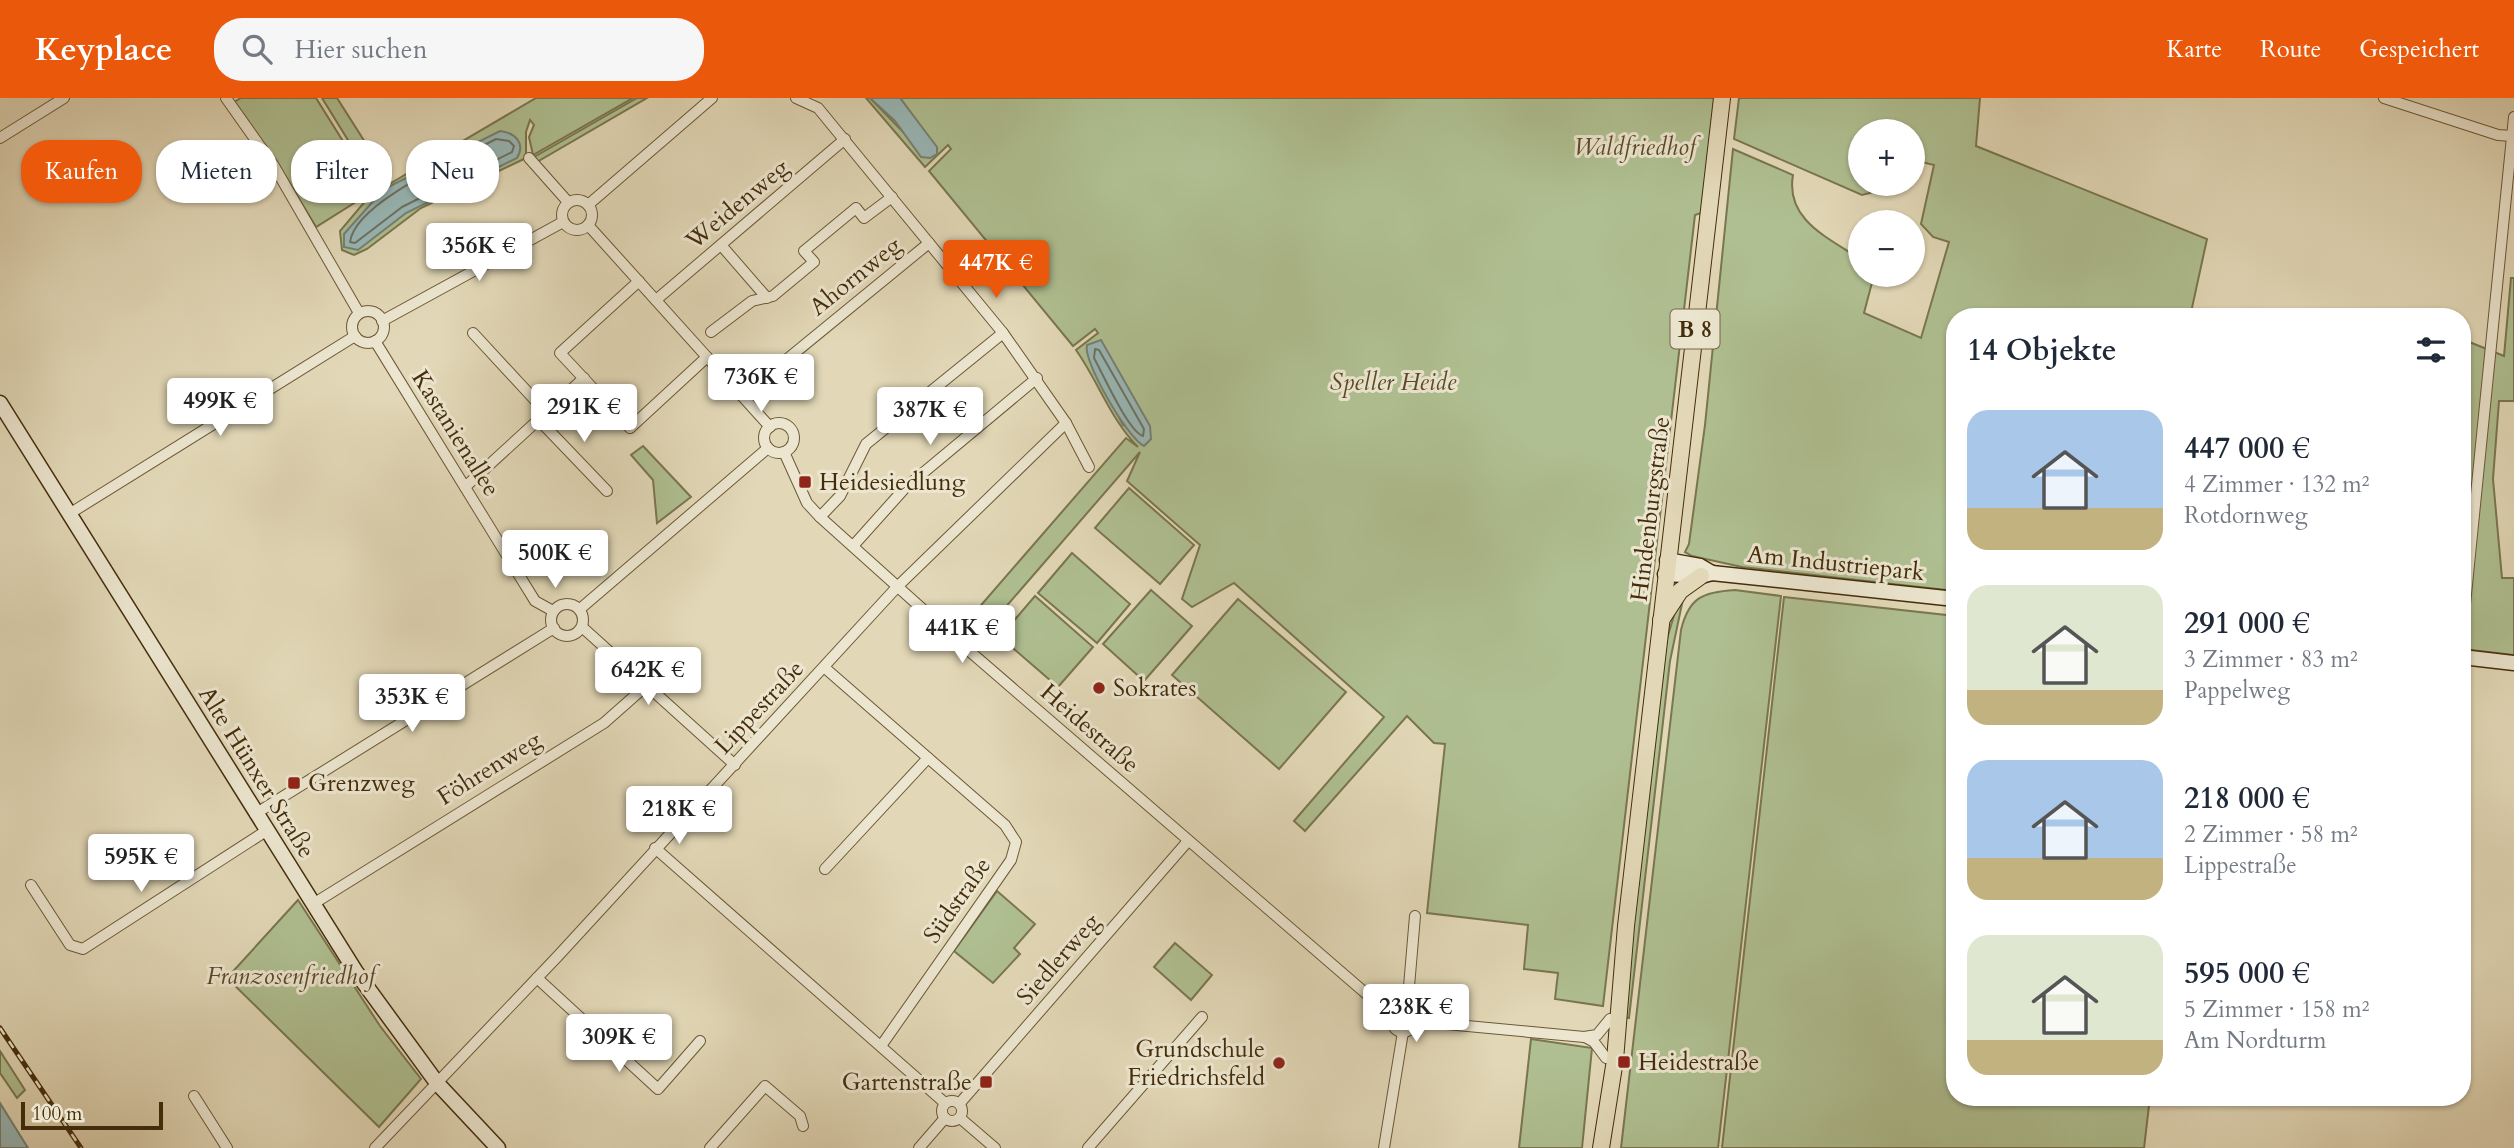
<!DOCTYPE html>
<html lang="de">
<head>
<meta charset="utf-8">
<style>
  :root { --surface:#fff; --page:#f6f6f7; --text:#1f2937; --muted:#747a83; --accent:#ea580c }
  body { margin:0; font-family:Cardo,serif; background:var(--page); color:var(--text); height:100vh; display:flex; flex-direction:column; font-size:26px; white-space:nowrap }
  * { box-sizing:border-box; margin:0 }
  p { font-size:23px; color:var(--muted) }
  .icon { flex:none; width:38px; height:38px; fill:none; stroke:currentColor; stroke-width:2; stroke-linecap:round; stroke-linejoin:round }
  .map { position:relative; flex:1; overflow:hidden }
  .panel { position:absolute; left:1946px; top:210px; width:525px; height:798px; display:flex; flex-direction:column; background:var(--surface); border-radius:28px; box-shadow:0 2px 5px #0004 }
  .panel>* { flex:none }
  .top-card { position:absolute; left:21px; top:42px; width:665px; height:63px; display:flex; gap:14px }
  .buttons { position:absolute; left:1848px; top:21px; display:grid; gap:14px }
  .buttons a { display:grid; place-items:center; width:77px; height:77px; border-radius:50%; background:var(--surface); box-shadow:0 2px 5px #0004; font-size:35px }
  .scale { position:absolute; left:21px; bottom:18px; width:142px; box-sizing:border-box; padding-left:7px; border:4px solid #452d0b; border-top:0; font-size:19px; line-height:24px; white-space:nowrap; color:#452d0b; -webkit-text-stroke:5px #ece6d0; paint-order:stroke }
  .price { position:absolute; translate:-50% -60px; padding:0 16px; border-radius:7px; background:#fff; color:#222; font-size:23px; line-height:46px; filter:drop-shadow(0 2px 4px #0008) }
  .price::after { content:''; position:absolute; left:50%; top:42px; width:21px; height:16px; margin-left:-10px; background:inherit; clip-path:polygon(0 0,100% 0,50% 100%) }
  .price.active { background:var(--accent); color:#fff }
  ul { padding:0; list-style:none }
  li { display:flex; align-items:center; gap:21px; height:175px; padding:0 21px }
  li span { display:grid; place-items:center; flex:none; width:196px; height:140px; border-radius:21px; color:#555 }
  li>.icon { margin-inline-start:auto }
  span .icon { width:84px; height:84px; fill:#fffc; stroke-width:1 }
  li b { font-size:30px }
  h2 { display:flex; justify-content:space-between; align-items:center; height:84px; padding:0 21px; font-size:30px }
  .pill { padding:0 24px; border-radius:28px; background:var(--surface); box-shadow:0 2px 5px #0004; font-size:24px; line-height:63px }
  .pill.active { background:var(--accent); color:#fff }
  header { display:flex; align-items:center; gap:42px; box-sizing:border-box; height:98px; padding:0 35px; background:var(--accent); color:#fff }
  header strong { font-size:33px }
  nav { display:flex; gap:38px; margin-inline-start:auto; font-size:24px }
  .search { width:490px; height:63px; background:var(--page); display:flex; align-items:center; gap:18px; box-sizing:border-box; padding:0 24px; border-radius:28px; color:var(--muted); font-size:26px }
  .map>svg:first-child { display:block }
  .green { fill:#afbf91; stroke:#7a764e; stroke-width:2; fill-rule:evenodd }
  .water { fill:#98b8b8; stroke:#778073; stroke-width:2 }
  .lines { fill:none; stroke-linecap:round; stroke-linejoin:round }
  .shore { stroke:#6e7262; stroke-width:2 }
  .street-casing { stroke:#6c5836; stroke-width:12 }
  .secondary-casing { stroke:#452d0b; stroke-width:17 }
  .primary-casing { stroke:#452d0b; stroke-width:18 }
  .street { stroke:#ece6d0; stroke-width:10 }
  .secondary { stroke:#ece6d0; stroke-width:14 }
  .primary { stroke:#e2d8b7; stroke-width:16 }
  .rail-casing { stroke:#452d0b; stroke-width:5 }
  .rail { stroke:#ece6d0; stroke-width:2.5; stroke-dasharray:8; stroke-linecap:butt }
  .poi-dot { fill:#8f2418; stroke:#ece6d0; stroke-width:2.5 }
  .labels { text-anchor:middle; stroke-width:6; stroke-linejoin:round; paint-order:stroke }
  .shield { fill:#ece6d0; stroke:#776446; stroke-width:2 }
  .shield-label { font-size:23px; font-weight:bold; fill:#452d0b }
  .park-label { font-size:24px; font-style:italic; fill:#5a4a26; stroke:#ece6d0 }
  .street-label { font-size:24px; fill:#452d0b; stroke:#ece6d0 }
  .poi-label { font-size:24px; fill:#452d0b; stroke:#ece6d0; text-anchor:start }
</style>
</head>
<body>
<header>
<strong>Keyplace</strong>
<div class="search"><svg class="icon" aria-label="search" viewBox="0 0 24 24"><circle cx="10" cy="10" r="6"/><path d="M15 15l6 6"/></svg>Hier suchen</div>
<nav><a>Karte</a><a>Route</a><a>Gespeichert</a></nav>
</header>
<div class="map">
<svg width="2514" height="1050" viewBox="0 0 2514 1050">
  <rect width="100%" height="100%" fill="#e2d8b7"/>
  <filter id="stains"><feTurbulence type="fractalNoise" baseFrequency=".00286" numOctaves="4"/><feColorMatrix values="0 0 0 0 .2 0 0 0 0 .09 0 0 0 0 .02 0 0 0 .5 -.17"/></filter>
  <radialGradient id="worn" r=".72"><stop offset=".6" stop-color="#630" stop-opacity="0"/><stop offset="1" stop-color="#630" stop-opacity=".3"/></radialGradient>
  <g class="green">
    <polygon points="241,0 316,0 371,88 359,102 316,129 278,66 234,4"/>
    <polygon points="322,0 337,0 391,85 536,0 633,0 533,57 529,39 534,27 530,22 526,34 526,60 421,110 367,151 354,157 342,152 340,133 373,94 375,86"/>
    <polygon points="637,0 647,0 537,64 534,59"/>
    <path d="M 866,0 L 870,0 L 904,35 L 936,49 L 900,0 L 1716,0 L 1701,115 L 1695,117 L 1603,908 L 1555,901 L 1558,875 L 1524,871 L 1528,827 L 1427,815 L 1445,646 L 1434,645 L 1407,618 L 1305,733 L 1294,723 L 1384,619 L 1234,485 L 1192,509 L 1182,501 L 1200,447 L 1127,383 L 1140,354 L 978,541 L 963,528 L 1126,340 L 1138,349 C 1111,322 1098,283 1076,252 L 1098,235 L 1095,231 L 1073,248 L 929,73 L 951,51 L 948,47 L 925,69 ZM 1104,291 L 1151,341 L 1123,327 Z"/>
    <path d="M 1739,0 L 1980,0 L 1976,48 L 2207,141 L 2190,219 L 1955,219 L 1955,493 L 1742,469 L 1692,458 L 1685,454 L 1689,446 L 1705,327 L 1733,51 L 1793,77 C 1785,122 1829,140 1860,161 L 1860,177 L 1874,177 L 1864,215 L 1921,240 L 1949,144 L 1933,139 L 1921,126 L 1934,67 L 1913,62 L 1913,33 L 1860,33 L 1860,86 L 1880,86 L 1878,93 L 1862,97 L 1734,41 Z"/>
    <polygon points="2511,180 2514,180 2514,303 2499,303 2493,381 2502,480 2514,480 2514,557 2462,551 2462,241 2504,258"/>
    <polygon points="643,348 691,399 657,425 653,382 631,357"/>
    <polygon points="1129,390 1194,447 1160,486 1095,430"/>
    <polygon points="1072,455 1130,506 1097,545 1038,495"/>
    <polygon points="1151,492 1192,528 1144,583 1103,546"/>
    <path d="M 1735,492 L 1781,498 L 1718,1050 L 1621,1050 L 1681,532 C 1689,499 1703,494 1735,492 Z"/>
    <polygon points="1035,498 1093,549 1058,589 1000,539"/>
    <polygon points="1784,499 1955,518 1955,999 2150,999 2144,1050 1722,1050"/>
    <polygon points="1238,501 1346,594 1279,671 1172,577"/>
    <polygon points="1683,501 1670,563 1629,920 1623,919 1666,544 1675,514"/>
    <polygon points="997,793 1035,826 1014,850 1020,856 993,885 954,853"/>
    <polygon points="298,802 380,928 421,981 379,1029 227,880"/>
    <polygon points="1175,845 1212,877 1191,902 1154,869"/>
    <polygon points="1531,941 1592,950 1582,1050 1519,1050"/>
    <polygon points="0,953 25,992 17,1000 0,975"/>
  </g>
  <g class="water">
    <polygon points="870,0 900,0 937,49 937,56 930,60 921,59 895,23"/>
    <path d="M 500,33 C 515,35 526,45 517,60 L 406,115 L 358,152 L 344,149 L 344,136 L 384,91 Z"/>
    <path d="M 1101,242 L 1150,328 L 1151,341 L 1144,348 C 1128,341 1082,262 1087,247 Z"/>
    <polygon points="0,1005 28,1050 0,1050"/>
  </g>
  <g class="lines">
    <g class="shore">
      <path d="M 496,41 L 509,43 L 514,48 L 512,54 L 402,109 L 355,145 L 350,144 C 355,103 461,60 496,41 Z"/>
      <path d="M 1095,251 L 1099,252 L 1144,331 L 1143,338 C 1128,333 1103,276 1094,260 Z"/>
    </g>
    <defs>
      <g id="street">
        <polyline points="226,0 274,68 359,215"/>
        <polyline points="796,0 818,10 1003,235"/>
        <polyline points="2384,0 2498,37 2512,38"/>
        <polyline points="0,40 64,0"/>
        <polyline points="529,60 568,104"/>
        <circle cx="577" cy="117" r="15"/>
        <polyline points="588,107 712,0"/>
        <polyline points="588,127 770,329"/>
        <polyline points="721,147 767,200"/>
        <polyline points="639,183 560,255 630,330 707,259"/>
        <polyline points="656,202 845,41"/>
        <circle cx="368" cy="229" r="16"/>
        <polyline points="382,223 563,124"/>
        <polyline points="711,234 752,203 773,198 814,164 804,153 856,110 864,120 892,99"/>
        <polyline points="473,235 546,314"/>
        <polyline points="375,243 535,503 553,513"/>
        <polyline points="742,298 929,145"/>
        <polyline points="538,321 607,393"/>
        <polyline points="1066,325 1089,369"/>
        <circle cx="779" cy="340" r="15"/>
        <polyline points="784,354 807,405 820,419 967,551 1392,918"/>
        <polyline points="465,389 584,280"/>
        <polyline points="69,416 355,238"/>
        <polyline points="853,448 905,390 1037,280"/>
        <circle cx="567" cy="522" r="16"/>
        <polyline points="580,511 768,350"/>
        <polyline points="582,529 735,667"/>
        <polyline points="2462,536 2514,19"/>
        <polyline points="825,570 1005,727 1016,744 1011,762 881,948"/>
        <polyline points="255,716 554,530"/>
        <polyline points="655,750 945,1005"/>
        <polyline points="825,771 928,660"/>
        <polyline points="31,787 70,847 83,851 266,733"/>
        <polyline points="313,806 604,625 647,587"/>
        <polyline points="537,880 658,991 700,943"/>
        <circle cx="1403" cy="923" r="11"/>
        <polyline points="1407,912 1415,818"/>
        <polyline points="1414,923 1584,939 1597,937 1610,921"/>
        <polyline points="1585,939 1594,944 1606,960"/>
        <polyline points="194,998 227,1050"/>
        <circle cx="952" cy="1013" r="10"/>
        <polyline points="960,1005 1188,743"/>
        <polyline points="960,1020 995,1050"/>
        <polyline points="375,1050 557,859 897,489 1066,325 1003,235 866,346 840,398 820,419"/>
        <polyline points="710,1050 765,988 800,1018 803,1028"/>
        <polyline points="919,1050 945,1020"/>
        <polyline points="1088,1050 1202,919"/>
        <polyline points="1384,1050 1403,934"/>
      </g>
      <g id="secondary">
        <polyline points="0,305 356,874 437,985 498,1050"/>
        <polyline points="1667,462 1700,468 1712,475"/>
        <polyline points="1665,476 1701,478 1712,475 1955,501"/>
        <polyline points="2462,559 2514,565"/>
      </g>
      <g id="primary">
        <polyline points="1661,522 1680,493 1701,478"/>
        <polyline points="1601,1050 1615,962 1626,828 1722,0"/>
      </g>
    </defs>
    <use href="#street" class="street-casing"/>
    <use href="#secondary" class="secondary-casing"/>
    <use href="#primary" class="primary-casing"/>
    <use href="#street" class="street"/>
    <use href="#secondary" class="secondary"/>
    <use href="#primary" class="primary"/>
    <defs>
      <polyline id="rail" points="0,930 81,1050"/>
    </defs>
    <use href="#rail" class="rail-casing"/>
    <use href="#rail" class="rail"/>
  </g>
  <g class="poi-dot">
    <rect x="798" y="377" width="14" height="14" rx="3.5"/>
    <circle cx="1099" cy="590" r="7"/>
    <rect x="287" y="678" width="14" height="14" rx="3.5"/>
    <rect x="1617" y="957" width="14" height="14" rx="3.5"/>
    <circle cx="1279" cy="965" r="7"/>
    <rect x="979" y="977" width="14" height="14" rx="3.5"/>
  </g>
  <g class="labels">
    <rect class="shield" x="1670.5" y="211.5" width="49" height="39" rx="5"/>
    <g class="shield-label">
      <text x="1695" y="239">B 8</text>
    </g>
    <g class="park-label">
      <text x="1635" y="57">Waldfriedhof</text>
      <text x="1393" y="292">Speller Heide</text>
      <text x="291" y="886">Franzosenfriedhof</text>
    </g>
    <g class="street-label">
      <text transform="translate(737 106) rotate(-40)" y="8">Weidenweg</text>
      <text transform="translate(855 178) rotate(-39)" y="8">Ahornweg</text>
      <text transform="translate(456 335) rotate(58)" y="8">Kastanienallee</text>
      <text transform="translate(1650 411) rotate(-83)" y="8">Hindenburgstraße</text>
      <text transform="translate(1836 465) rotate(6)" y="8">Am Industriepark</text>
      <text transform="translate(759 609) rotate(-47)" y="8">Lippestraße</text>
      <text transform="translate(1090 630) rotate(41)" y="8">Heidestraße</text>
      <text transform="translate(489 670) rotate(-32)" y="8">Föhrenweg</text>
      <text transform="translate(257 674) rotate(58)" y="8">Alte Hünxer Straße</text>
      <text transform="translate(957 802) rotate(-55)" y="8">Südstraße</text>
      <text transform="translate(1058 861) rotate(-49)" y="8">Siedlerweg</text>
    </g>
    <g class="poi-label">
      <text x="819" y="392">Heidesiedlung</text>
      <text x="1113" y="598">Sokrates</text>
      <text x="308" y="693">Grenzweg</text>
      <text x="1265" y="959" text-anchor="end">Grundschule<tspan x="1265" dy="28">Friedrichsfeld</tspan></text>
      <text x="1638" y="972">Heidestraße</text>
      <text x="972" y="992" text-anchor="end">Gartenstraße</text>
    </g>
  </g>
  <rect width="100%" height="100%" filter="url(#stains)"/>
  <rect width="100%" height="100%" fill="url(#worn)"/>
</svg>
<div class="buttons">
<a>+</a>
<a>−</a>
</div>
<div class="scale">100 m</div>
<b class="price" style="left:479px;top:185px">356K €</b>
<b class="price active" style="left:996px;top:202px">447K €</b>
<b class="price" style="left:761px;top:316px">736K €</b>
<b class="price" style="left:220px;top:340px">499K €</b>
<b class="price" style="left:584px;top:346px">291K €</b>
<b class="price" style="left:930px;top:349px">387K €</b>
<b class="price" style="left:555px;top:492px">500K €</b>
<b class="price" style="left:962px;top:567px">441K €</b>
<b class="price" style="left:648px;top:609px">642K €</b>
<b class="price" style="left:412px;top:636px">353K €</b>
<b class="price" style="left:679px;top:748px">218K €</b>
<b class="price" style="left:141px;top:796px">595K €</b>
<b class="price" style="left:1416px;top:946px">238K €</b>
<b class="price" style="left:619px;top:976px">309K €</b>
<div class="top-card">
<a class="pill active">Kaufen</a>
<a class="pill">Mieten</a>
<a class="pill">Filter</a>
<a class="pill">Neu</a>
</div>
<section class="panel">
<h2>14 Objekte<svg class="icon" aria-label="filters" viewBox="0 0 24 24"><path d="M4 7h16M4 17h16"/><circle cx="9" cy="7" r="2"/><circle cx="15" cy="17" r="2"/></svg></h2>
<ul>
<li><span style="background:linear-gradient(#a9c7e8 70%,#c2b280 0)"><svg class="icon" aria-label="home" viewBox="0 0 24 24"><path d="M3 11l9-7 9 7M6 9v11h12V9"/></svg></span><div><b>447 000 €</b><p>4 Zimmer · 132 m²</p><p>Rotdornweg</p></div></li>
<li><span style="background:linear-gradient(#dfe7d0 75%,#c2b280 0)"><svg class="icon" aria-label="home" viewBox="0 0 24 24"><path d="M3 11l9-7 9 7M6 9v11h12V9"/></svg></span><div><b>291 000 €</b><p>3 Zimmer · 83 m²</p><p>Pappelweg</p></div></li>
<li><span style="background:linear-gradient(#a9c7e8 70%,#c2b280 0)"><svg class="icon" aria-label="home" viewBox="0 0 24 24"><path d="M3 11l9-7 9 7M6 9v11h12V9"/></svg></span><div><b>218 000 €</b><p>2 Zimmer · 58 m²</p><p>Lippestraße</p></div></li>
<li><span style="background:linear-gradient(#dfe7d0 75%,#c2b280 0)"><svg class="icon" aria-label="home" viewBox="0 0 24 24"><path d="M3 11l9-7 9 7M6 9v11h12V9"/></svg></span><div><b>595 000 €</b><p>5 Zimmer · 158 m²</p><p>Am Nordturm</p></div></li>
</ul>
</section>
</div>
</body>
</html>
